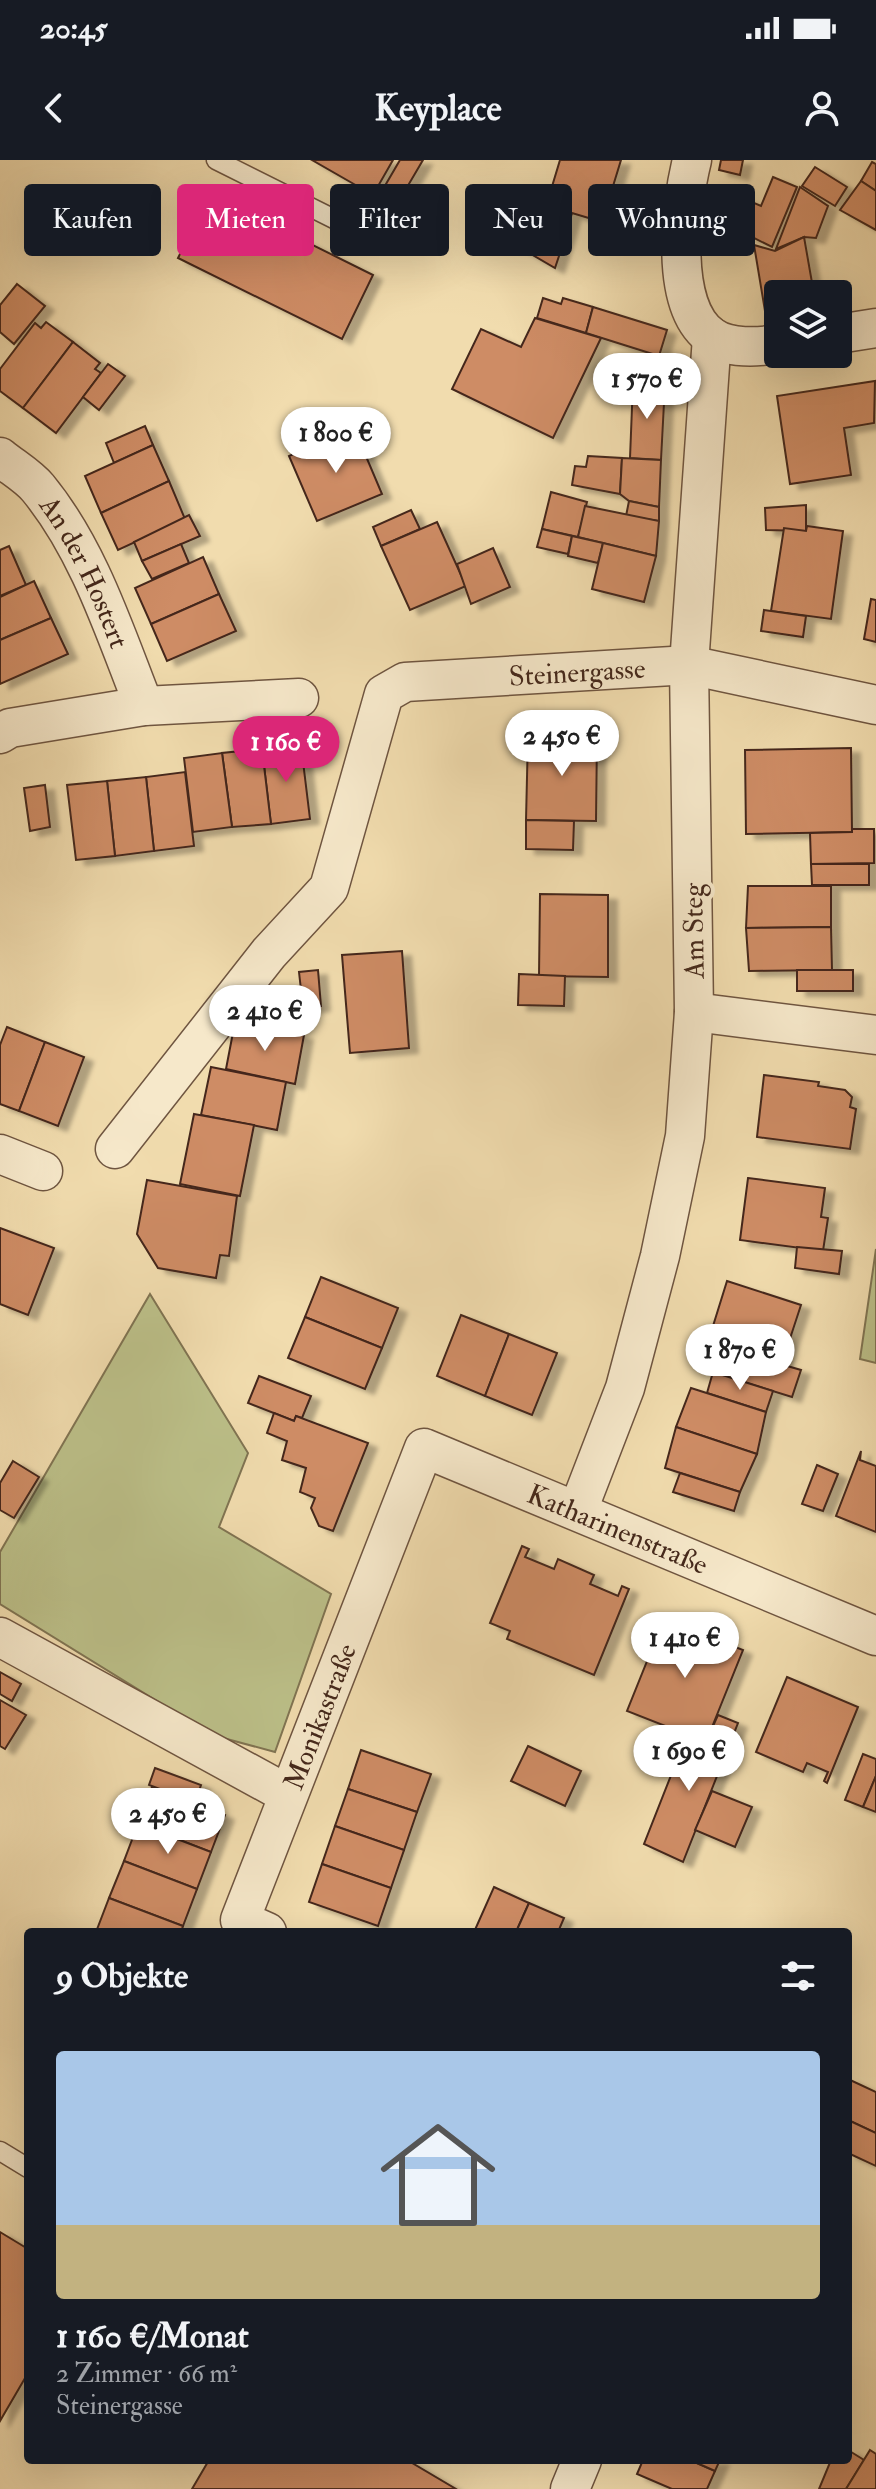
<!DOCTYPE html>
<html lang="de">
<head>
<meta charset="utf-8">
<style>
  :root { --surface:#171b24; --page:#242831; --text:#f1f3f6; --muted:#9ea1a6; --accent:#db2777 }
  body { margin:0; font-family:"IM FELL Double Pica",serif; background:var(--page); color:var(--text); height:100vh; display:flex; flex-direction:column; font-size:30px; white-space:nowrap }
  * { box-sizing:border-box; margin:0 }
  p { font-size:26px; color:var(--muted) }
  .icon { flex:none; width:44px; height:44px; fill:none; stroke:currentColor; stroke-width:2; stroke-linecap:round; stroke-linejoin:round }
  .map { position:relative; flex:1; overflow:hidden }
  .sheet { position:absolute; left:24px; top:1768px; width:828px; height:536px; display:flex; flex-direction:column; background:var(--surface); border-radius:8px; box-shadow:0 8px 32px #0002 }
  .sheet>* { flex:none }
  .banner { position:absolute; left:24px; top:24px; width:828px; height:72px; display:flex; gap:16px }
  .tools { position:absolute; left:764px; top:120px; display:grid; gap:16px }
  .tools a { display:grid; place-items:center; width:88px; height:88px; border-radius:8px; background:var(--surface); box-shadow:0 8px 32px #0002; font-size:40px }
  .price { position:absolute; translate:-50% -68px; padding:0 18px; border-radius:28px; background:#fff; color:#222; font-size:26px; line-height:52px; filter:drop-shadow(0 2px 4px #0008) }
  .price::after { content:''; position:absolute; left:50%; top:48px; width:24px; height:18px; margin-left:-12px; background:inherit; clip-path:polygon(0 0,100% 0,50% 100%) }
  .price.on { background:var(--accent); color:#fff }
  ul { padding:0; list-style:none }
  li { display:grid; align-content:center; gap:16px; height:424px; padding:0 32px }
  li span { display:grid; place-items:center; height:248px; border-radius:8px; color:#555 }
  li>.icon { margin-inline-start:auto }
  span .icon { width:144px; height:144px; fill:#fffc; stroke-width:1 }
  li b { font-size:34px }
  h2 { display:flex; justify-content:space-between; align-items:center; height:96px; padding:0 32px; font-size:34px }
  .tag { padding:0 28px; border-radius:8px; background:var(--surface); box-shadow:0 8px 32px #0002; font-size:28px; line-height:72px }
  .tag.on { background:var(--accent); color:#fff }
  .status { display:flex; justify-content:space-between; align-items:center; height:56px; padding:0 40px; background:var(--surface); direction:ltr }
  .status svg { height:22px; fill:currentColor }
  header { display:flex; justify-content:space-between; align-items:center; height:104px; padding:0 32px; background:var(--surface); font-size:36px; font-weight:800 }
  .map>svg:first-child { display:block }
  .green { fill:#bcc089; stroke:#807452; stroke-width:2 }
  .building { fill:#ce8c65; stroke:#44281b; stroke-width:2; filter:url(#shadow) }
  .lines { fill:none; stroke-linecap:round; stroke-linejoin:round }
  .service-casing { stroke:#6f5540; stroke-width:21 }
  .minor-casing { stroke:#6f5540; stroke-width:41 }
  .service { stroke:#f6e8ca; stroke-width:18 }
  .minor { stroke:#f6e8ca; stroke-width:38 }
  .labels { text-anchor:middle; stroke-width:8; stroke-linejoin:round; paint-order:stroke }
  .street-label { font-size:28px; fill:#44281b; stroke:#f6e8ca }
</style>
</head>
<body>
<div class="status"><b>20:45</b><svg viewBox="0 0 49 12"><path d="M0 12V9h3v3zM5 12V6h3v6zM10 12V3h3v9zM15 12V0h3v12zM26 1h20v11H26zM47 4h2v5h-2z"/></svg></div>
<header><svg class="icon" aria-label="back" viewBox="0 0 24 24"><path d="M15 5l-7 7 7 7"/></svg>Keyplace<svg class="icon" aria-label="person" viewBox="0 0 24 24"><circle cx="12" cy="8" r="4"/><path d="M4 21q1-7 8-7t8 7"/></svg></header>
<div class="map">
<svg width="876" height="2329" viewBox="0 0 876 2329">
  <defs>
    <filter id="shadow"><feDropShadow dx="9" dy="5" stdDeviation="2" flood-color="#0004"/></filter>
  </defs>
  <rect width="100%" height="100%" fill="#f1dcae"/>
  <filter id="stains"><feTurbulence type="fractalNoise" baseFrequency=".0025" numOctaves="4"/><feColorMatrix values="0 0 0 0 .2 0 0 0 0 .09 0 0 0 0 .02 0 0 0 .5 -.17"/></filter>
  <radialGradient id="worn" r=".72"><stop offset=".6" stop-color="#630" stop-opacity="0"/><stop offset="1" stop-color="#630" stop-opacity=".3"/></radialGradient>
  <g class="green">
    <polygon points="876,1089 876,1203 860,1199"/>
    <polygon points="150,1134 248,1293 219,1367 331,1434 275,1592 212,1575 0,1444 0,1392"/>
  </g>
  <g class="building">
    <polygon points="312,0 393,0 373,35"/>
    <polygon points="400,0 423,0 396,46 379,36"/>
    <polygon points="560,0 621,0 602,62 572,53 565,78 525,66 534,40 547,43"/>
    <polygon points="721,0 743,0 740,15 719,10"/>
    <polygon points="872,2 876,4 876,31 861,21"/>
    <polygon points="815,7 847,27 835,46 802,26"/>
    <polygon points="773,17 797,27 772,87 748,75 750,71 707,51 714,26 761,46"/>
    <polygon points="861,21 876,31 876,70 840,50"/>
    <polygon points="800,27 828,46 816,78 804,77 776,89"/>
    <polygon points="503,29 534,40 519,87 493,70"/>
    <polygon points="210,34 373,115 342,179 178,98"/>
    <polygon points="525,66 565,78 555,108 519,87"/>
    <polygon points="804,77 814,134 778,134 778,150 765,151 754,85 775,91"/>
    <polygon points="17,124 45,146 14,184 0,172 0,145"/>
    <polygon points="543,138 561,144 563,138 593,147 586,173 537,158"/>
    <polygon points="593,147 667,170 659,196 586,173"/>
    <polygon points="535,158 601,178 553,278 452,229 481,169 521,187"/>
    <polygon points="46,162 73,182 23,248 0,231 0,209 35,163 41,168"/>
    <polygon points="73,182 100,203 95,209 101,213 56,273 23,248"/>
    <polygon points="108,204 125,216 99,250 83,237"/>
    <polygon points="875,221 874,263 844,268 851,315 790,324 777,236"/>
    <polygon points="633,222 665,224 661,300 630,298"/>
    <polygon points="145,266 153,285 114,303 106,283"/>
    <polygon points="354,268 382,334 317,361 289,296"/>
    <polygon points="153,285 169,321 101,353 85,316"/>
    <polygon points="588,296 622,298 620,334 572,325 575,306 586,307"/>
    <polygon points="622,298 661,300 659,347 629,341 620,334"/>
    <polygon points="169,321 185,359 118,390 101,353"/>
    <polygon points="551,332 587,342 578,377 542,369"/>
    <polygon points="629,341 659,347 659,361 626,356"/>
    <polygon points="806,345 806,371 766,370 765,348"/>
    <polygon points="585,346 659,361 656,396 578,377"/>
    <polygon points="411,350 420,369 381,386 373,367"/>
    <polygon points="189,355 200,376 142,401 134,382"/>
    <polygon points="437,362 466,426 410,450 381,386"/>
    <polygon points="807,366 843,371 831,459 771,451 784,368 806,371"/>
    <polygon points="542,369 572,376 568,394 537,387"/>
    <polygon points="572,376 603,383 598,403 568,396"/>
    <polygon points="603,383 656,396 644,442 592,429"/>
    <polygon points="181,384 189,403 152,419 142,401"/>
    <polygon points="9,386 26,425 0,436 0,390"/>
    <polygon points="493,388 510,427 471,444 457,404"/>
    <polygon points="203,397 219,434 151,464 135,428"/>
    <polygon points="34,421 51,458 0,480 0,437"/>
    <polygon points="219,434 236,471 167,501 151,464"/>
    <polygon points="871,439 876,440 876,482 864,479"/>
    <polygon points="764,450 806,456 803,477 761,471"/>
    <polygon points="51,458 68,494 0,524 0,480"/>
    <polygon points="528,575 597,577 596,661 526,660"/>
    <polygon points="301,585 310,659 271,664 262,589"/>
    <polygon points="851,588 852,672 746,674 745,590"/>
    <polygon points="262,589 271,664 232,667 222,593"/>
    <polygon points="222,593 232,667 193,672 184,598"/>
    <polygon points="185,612 194,686 154,691 146,617"/>
    <polygon points="146,617 154,691 115,696 107,621"/>
    <polygon points="107,621 115,696 76,700 67,625"/>
    <polygon points="45,625 50,667 30,671 24,628"/>
    <polygon points="526,660 574,661 573,690 526,689"/>
    <polygon points="852,669 874,669 874,703 811,704 810,673 852,672"/>
    <polygon points="811,704 869,704 869,725 812,725"/>
    <polygon points="748,726 831,726 831,767 746,768"/>
    <polygon points="540,734 608,735 608,817 539,816"/>
    <polygon points="831,767 832,810 749,811 746,768"/>
    <polygon points="402,791 409,888 350,893 342,795"/>
    <polygon points="318,810 321,846 303,848 299,812"/>
    <rect x="797" y="810" width="56" height="21"/>
    <polygon points="519,814 565,816 564,846 518,845"/>
    <polygon points="235,862 304,875 295,924 226,909"/>
    <polygon points="7,867 45,882 19,951 0,944 0,885"/>
    <polygon points="45,882 84,897 58,966 19,951"/>
    <polygon points="211,907 286,922 277,970 201,955"/>
    <polygon points="764,915 819,922 818,926 845,930 852,937 850,947 856,949 850,989 757,977"/>
    <polygon points="194,954 254,965 240,1036 180,1024"/>
    <polygon points="748,1018 825,1028 821,1057 828,1058 823,1091 740,1080"/>
    <polygon points="147,1020 237,1036 229,1096 220,1095 216,1118 158,1108 137,1074"/>
    <polygon points="0,1068 54,1088 28,1155 0,1144"/>
    <polygon points="797,1087 842,1091 839,1114 795,1108"/>
    <polygon points="321,1117 398,1148 382,1188 305,1157"/>
    <polygon points="727,1121 801,1145 781,1206 708,1182"/>
    <polygon points="461,1155 509,1174 485,1236 437,1216"/>
    <polygon points="305,1157 382,1188 365,1229 288,1198"/>
    <polygon points="509,1174 557,1193 532,1255 485,1236"/>
    <polygon points="742,1193 801,1210 792,1237 734,1219"/>
    <polygon points="713,1212 773,1231 766,1252 707,1233"/>
    <polygon points="259,1216 311,1236 302,1258 296,1256 294,1261 248,1243"/>
    <polygon points="691,1228 766,1252 757,1294 676,1267"/>
    <polygon points="274,1253 294,1261 296,1256 368,1283 333,1371 319,1366 311,1348 315,1338 300,1332 306,1308 282,1300 287,1281 267,1273"/>
    <polygon points="676,1267 757,1294 740,1332 665,1308"/>
    <polygon points="861,1291 860,1300 876,1306 876,1372 836,1356"/>
    <polygon points="13,1301 39,1317 14,1358 0,1350 0,1323"/>
    <polygon points="817,1305 838,1314 823,1351 802,1344"/>
    <polygon points="680,1313 740,1332 734,1351 673,1332"/>
    <polygon points="522,1386 529,1389 525,1397 554,1409 558,1399 594,1415 590,1424 618,1436 622,1426 629,1429 594,1515 507,1479 510,1471 490,1463"/>
    <polygon points="664,1459 743,1490 706,1582 627,1551"/>
    <polygon points="0,1512 21,1524 12,1541 0,1534"/>
    <polygon points="787,1517 858,1547 827,1623 824,1621 828,1612 807,1603 803,1612 756,1592"/>
    <polygon points="0,1540 26,1555 5,1589 0,1586"/>
    <polygon points="718,1555 738,1563 683,1702 644,1684 681,1590 699,1597"/>
    <polygon points="528,1586 581,1611 565,1646 511,1621"/>
    <polygon points="361,1590 431,1614 417,1652 348,1629"/>
    <polygon points="863,1594 876,1599 876,1616 863,1647 845,1640"/>
    <polygon points="155,1608 201,1625 195,1642 149,1625"/>
    <polygon points="876,1616 876,1652 863,1647"/>
    <polygon points="152,1627 225,1655 211,1692 138,1664"/>
    <polygon points="348,1629 417,1652 404,1690 335,1666"/>
    <polygon points="712,1631 752,1647 735,1687 695,1670"/>
    <polygon points="138,1664 211,1692 197,1729 124,1701"/>
    <polygon points="335,1666 404,1690 391,1728 322,1704"/>
    <polygon points="124,1701 197,1729 183,1766 109,1738"/>
    <polygon points="322,1704 391,1728 378,1766 309,1742"/>
    <polygon points="494,1727 529,1743 516,1772 474,1772"/>
    <polygon points="109,1738 183,1766 181,1772 96,1772"/>
    <polygon points="529,1743 564,1758 558,1772 516,1772"/>
    <polygon points="848,1919 876,1932 876,1973 848,1960"/>
    <polygon points="848,1960 876,1973 876,2006 848,1993"/>
    <polygon points="0,2072 28,2089 28,2213 0,2261"/>
    <polygon points="848,2290 864,2300 846,2329 819,2329 831,2300 848,2300"/>
    <polygon points="870,2290 876,2294 876,2329 846,2329"/>
    <polygon points="209,2300 407,2300 456,2329 192,2329"/>
    <polygon points="643,2300 690,2300 715,2311 707,2329 672,2329 637,2314"/>
    <polygon points="690,2300 720,2300 715,2311"/>
  </g>
  <g class="lines">
    <defs>
      <g id="service">
        <polyline points="216,0 354,69"/>
        <polyline points="0,1991 28,2008"/>
      </g>
      <g id="minor">
        <path d="M 692,0 C 681,44 668,147 712,177 C 729,189 759,187 778,184"/>
        <polyline points="838,174 876,168"/>
        <path id="s1" d="M 0,297 C 12,307 28,316 38,328 C 89,390 115,473 144,546"/>
        <polyline points="0,574 10,568 144,546 299,538"/>
        <polyline points="694,852 876,875"/>
        <path id="s2" d="M 115,989 L 269,793 L 329,728 L 384,534 L 405,522 L 689,505 L 876,545"/>
        <polyline points="0,994 43,1011"/>
        <polyline points="578,1350 625,1228 660,1096 685,976 694,852 689,505 712,177"/>
        <polyline points="0,1477 287,1634"/>
        <path id="s3" d="M 267,1772 L 240,1760 L 424,1288 L 876,1476"/>
        <polyline points="570,2329 582,2300"/>
      </g>
    </defs>
    <use href="#service" class="service-casing"/>
    <use href="#minor" class="minor-casing"/>
    <use href="#service" class="service"/>
    <use href="#minor" class="minor"/>
  </g>
  <g class="labels">
    <g class="street-label">
      <text dy="10" stroke="none"><textPath href="#s1" startOffset="146">An der Hostert</textPath></text>
      <text dy="10" stroke="none"><textPath href="#s2" startOffset="736">Steinergasse</textPath></text>
      <text transform="translate(693 771) rotate(-91)" y="10">Am Steg</text>
      <text dy="10" stroke="none"><textPath href="#s3" startOffset="746">Katharinenstraße</textPath></text>
      <text dy="10" stroke="none"><textPath href="#s3" startOffset="248">Monikastraße</textPath></text>
    </g>
  </g>
  <rect width="100%" height="100%" filter="url(#stains)"/>
  <rect width="100%" height="100%" fill="url(#worn)"/>
</svg>
<div class="tools">
<a><svg class="icon" aria-label="layers" viewBox="0 0 24 24"><path d="M12 4l9 5-9 5-9-5zM3 14l9 5 9-5"/></svg></a>
</div>
<b class="price" style="left:647px;top:261px">1 570 €</b>
<b class="price" style="left:336px;top:315px">1 800 €</b>
<b class="price" style="left:562px;top:618px">2 450 €</b>
<b class="price on" style="left:286px;top:624px">1 160 €</b>
<b class="price" style="left:265px;top:893px">2 410 €</b>
<b class="price" style="left:740px;top:1232px">1 870 €</b>
<b class="price" style="left:685px;top:1520px">1 410 €</b>
<b class="price" style="left:689px;top:1633px">1 690 €</b>
<b class="price" style="left:168px;top:1696px">2 450 €</b>
<div class="banner">
<a class="tag">Kaufen</a>
<a class="tag on">Mieten</a>
<a class="tag">Filter</a>
<a class="tag">Neu</a>
<a class="tag">Wohnung</a>
</div>
<section class="sheet">
<h2>9 Objekte<svg class="icon" aria-label="filters" viewBox="0 0 24 24"><path d="M4 7h16M4 17h16"/><circle cx="9" cy="7" r="2"/><circle cx="15" cy="17" r="2"/></svg></h2>
<ul>
<li><span style="background:linear-gradient(#a9c7e8 70%,#c2b280 0)"><svg class="icon" aria-label="home" viewBox="0 0 24 24"><path d="M3 11l9-7 9 7M6 9v11h12V9"/></svg></span><div><b>1 160 €/Monat</b><p>2 Zimmer · 66 m²</p><p>Steinergasse</p></div></li>
</ul>
</section>
</div>
</body>
</html>
